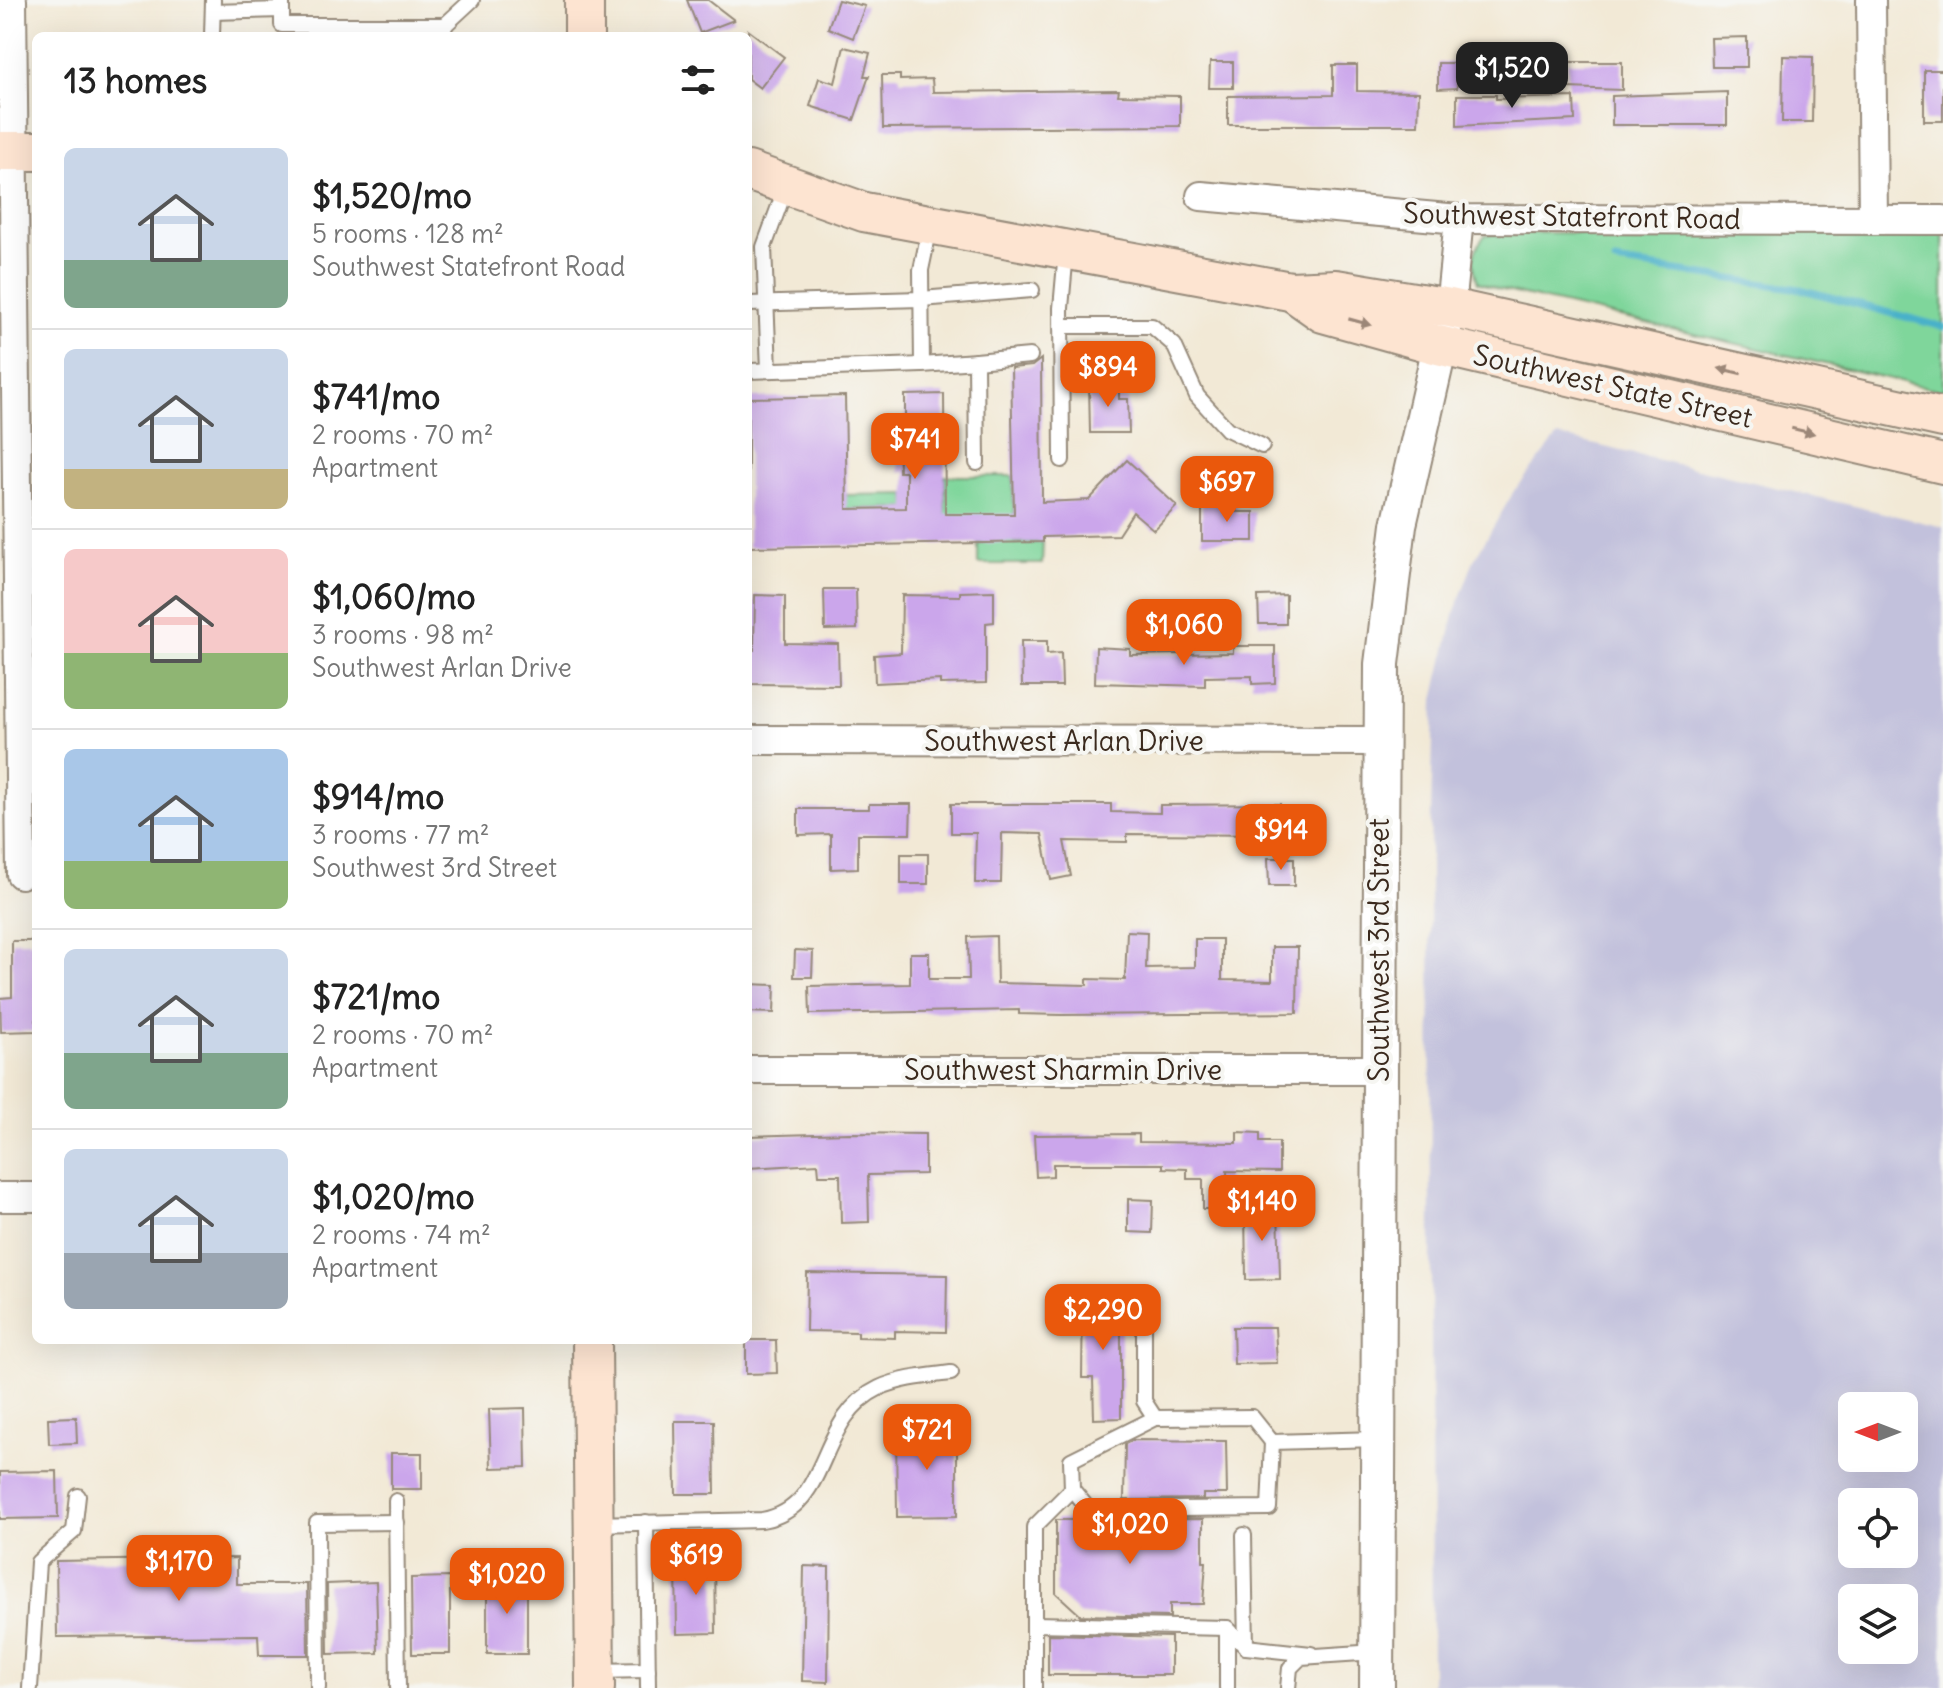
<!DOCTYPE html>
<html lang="en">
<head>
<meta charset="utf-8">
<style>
  :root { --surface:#fff; --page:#f2f2f2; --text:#222; --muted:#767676; --line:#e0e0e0; --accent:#ea580c }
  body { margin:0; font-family:Delius,sans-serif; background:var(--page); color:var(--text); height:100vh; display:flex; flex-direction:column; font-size:30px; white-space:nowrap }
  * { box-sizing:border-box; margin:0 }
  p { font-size:26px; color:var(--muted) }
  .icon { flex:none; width:44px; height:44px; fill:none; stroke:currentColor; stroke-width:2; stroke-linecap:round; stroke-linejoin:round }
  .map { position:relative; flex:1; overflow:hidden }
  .drawer { position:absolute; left:32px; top:32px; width:720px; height:1312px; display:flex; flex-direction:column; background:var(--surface); border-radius:12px; box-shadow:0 8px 32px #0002 }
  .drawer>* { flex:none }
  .needle { width:52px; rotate:270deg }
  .buttons { position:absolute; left:1838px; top:1392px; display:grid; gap:16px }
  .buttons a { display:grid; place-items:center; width:80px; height:80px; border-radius:12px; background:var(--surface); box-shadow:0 8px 32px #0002; font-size:40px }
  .price { position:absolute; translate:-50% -68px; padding:0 18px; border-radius:16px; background:var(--accent); color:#fff; font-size:26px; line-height:52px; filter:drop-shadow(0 2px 4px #0008) }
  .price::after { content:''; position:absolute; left:50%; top:48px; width:24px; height:18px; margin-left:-12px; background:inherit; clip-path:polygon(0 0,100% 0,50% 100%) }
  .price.selected { background:#222; color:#fff }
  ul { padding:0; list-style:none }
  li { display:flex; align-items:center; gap:24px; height:200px; padding:0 32px }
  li+li { border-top:2px solid var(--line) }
  li span { display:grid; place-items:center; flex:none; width:224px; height:160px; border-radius:12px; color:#555 }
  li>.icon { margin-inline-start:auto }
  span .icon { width:96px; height:96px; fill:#fffc; stroke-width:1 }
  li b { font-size:34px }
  h2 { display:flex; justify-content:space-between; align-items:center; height:96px; padding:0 32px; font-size:34px }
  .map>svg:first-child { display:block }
  .industrial { fill:#c2c1dc; fill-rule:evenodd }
  .green { fill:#7fd69b; stroke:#5d805c; stroke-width:2 }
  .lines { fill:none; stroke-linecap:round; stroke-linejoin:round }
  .stream { stroke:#4ab1c9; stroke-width:7 }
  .building { fill:#cba6eb }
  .service-casing { stroke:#968a7a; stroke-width:18 }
  .minor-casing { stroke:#968a7a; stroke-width:32 }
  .tertiary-casing { stroke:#968a7a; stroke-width:38 }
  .secondary-casing { stroke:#968a7a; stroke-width:42 }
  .service { stroke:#fff; stroke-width:14 }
  .minor { stroke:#fff; stroke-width:28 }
  .tertiary { stroke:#fff; stroke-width:34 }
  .secondary { stroke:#fde4d1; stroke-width:38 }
  .oneway { fill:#9c8778 }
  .labels { text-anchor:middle; stroke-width:8; stroke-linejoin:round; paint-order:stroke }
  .street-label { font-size:28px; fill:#3b2a1e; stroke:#f6f6f2 }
</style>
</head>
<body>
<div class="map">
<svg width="1943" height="1688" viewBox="0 0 1943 1688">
  <rect width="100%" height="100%" fill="#f6f6f2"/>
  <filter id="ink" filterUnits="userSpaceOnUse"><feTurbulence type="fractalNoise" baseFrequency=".0125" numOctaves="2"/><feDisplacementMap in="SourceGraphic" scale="16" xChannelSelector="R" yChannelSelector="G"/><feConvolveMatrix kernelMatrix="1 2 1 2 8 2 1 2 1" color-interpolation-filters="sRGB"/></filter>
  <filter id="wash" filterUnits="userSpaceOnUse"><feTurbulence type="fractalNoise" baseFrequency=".006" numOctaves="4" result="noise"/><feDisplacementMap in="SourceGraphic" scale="32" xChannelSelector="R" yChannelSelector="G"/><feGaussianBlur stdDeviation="1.8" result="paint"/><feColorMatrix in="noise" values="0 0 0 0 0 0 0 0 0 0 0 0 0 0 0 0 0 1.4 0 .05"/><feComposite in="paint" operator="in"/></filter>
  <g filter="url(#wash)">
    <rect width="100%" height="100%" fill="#f2e9d6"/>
    <path class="industrial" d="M 1558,436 L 1943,527 L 1943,1688 L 1432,1688 L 1430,850 L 1434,699 L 1455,611 L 1474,560 L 1513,493 ZM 1852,1406 L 1904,1406 L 1904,1458 L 1852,1458 ZM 1852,1502 L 1904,1502 L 1904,1554 L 1852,1554 ZM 1852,1598 L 1904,1598 L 1904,1650 L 1852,1650 Z"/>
    <g class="green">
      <path d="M 1943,232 L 1943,391 L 1498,289 L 1478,282 C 1471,262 1472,252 1485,235 L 1502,233 Z"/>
      <polygon points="945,476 1013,476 1015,543 1043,542 1042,564 978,564 978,544 982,543 945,514"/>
      <polygon points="906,494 907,508 846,509 846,495"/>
    </g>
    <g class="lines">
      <polyline class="stream" points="1615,262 1800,289 1943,327"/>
    </g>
    <g id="blocks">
      <g class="building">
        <polygon points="687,0 708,0 734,20 700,33"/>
        <polygon points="838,0 865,6 853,38 828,28"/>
        <polygon points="748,30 784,57 760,88 748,79"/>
        <polygon points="1747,37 1747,67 1712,67 1711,38"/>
        <polygon points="844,47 870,53 864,76 869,76 854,120 810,106 819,78 835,83"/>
        <polygon points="1783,56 1813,57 1812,122 1782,122"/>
        <polygon points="1210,62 1233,62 1233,88 1209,88"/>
        <polygon points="1568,62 1622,62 1622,90 1568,88"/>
        <polygon points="1438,63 1456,63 1457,88 1438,89"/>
        <polygon points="1333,65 1357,65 1357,91 1419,92 1418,125 1228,125 1228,96 1333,95"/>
        <rect x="1924" y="70" width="19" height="51"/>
        <polygon points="882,75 900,75 900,80 932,79 933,92 1119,90 1118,95 1180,96 1180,126 883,128"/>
        <polygon points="1727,92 1727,125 1612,125 1612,96"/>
        <polygon points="1457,95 1496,95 1496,99 1574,97 1575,120 1457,126"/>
        <polygon points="1041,359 1042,502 1089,500 1127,460 1177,506 1154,530 1133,512 1118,535 1043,537 1043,542 748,547 748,398 845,396 847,509 906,508 906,472 899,472 898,440 905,440 905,395 944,394 945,514 1014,514 1011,368 1032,366"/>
        <polygon points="1119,382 1119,399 1128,399 1129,433 1090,433 1089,383"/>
        <polygon points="1202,504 1236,505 1236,512 1254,512 1254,541 1202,541"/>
        <polygon points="824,589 856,589 857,629 825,630"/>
        <polygon points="994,591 994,622 986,623 986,683 940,684 940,680 875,683 874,655 901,653 902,595 960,596 960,592"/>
        <polygon points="755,595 785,596 785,643 838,644 839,685 748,684 748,650 754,650"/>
        <polygon points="1286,595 1286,624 1259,624 1258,596"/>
        <polygon points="1021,641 1047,641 1047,654 1061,653 1062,686 1022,686"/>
        <polygon points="1233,646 1275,646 1275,683 1252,684 1252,676 1205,677 1205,686 1095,683 1096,647 1130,649 1130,655 1233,653"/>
        <polygon points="869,804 911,804 910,834 858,834 858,868 831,869 831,834 798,835 798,809 869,809"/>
        <polygon points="951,804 1111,804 1111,812 1160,813 1160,805 1280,804 1280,835 1127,834 1127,842 1064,841 1071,876 1051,880 1042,834 1002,833 1001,883 975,883 976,833 951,833"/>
        <rect x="901" y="854" width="27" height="30"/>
        <polygon points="1268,858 1294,858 1294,886 1269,886"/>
        <polygon points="1127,931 1147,932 1146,968 1195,967 1195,939 1222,939 1222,980 1272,981 1272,947 1298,947 1297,1013 1061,1015 1019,1014 1019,1010 810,1014 809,986 910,984 910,953 929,953 929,979 969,979 968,937 996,936 997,983 1087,985 1087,979 1125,980"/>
        <polygon points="12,941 36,941 36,1031 1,1032 0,998 12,997"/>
        <polygon points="795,950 813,951 812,977 794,977"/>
        <polygon points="748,984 775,985 774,1013 748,1012"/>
        <polygon points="1237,1132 1260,1133 1260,1142 1279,1142 1279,1172 1227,1171 1228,1209 1203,1209 1203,1179 1187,1179 1187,1169 1163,1168 1163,1164 1053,1164 1053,1176 1036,1177 1034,1135 1139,1134 1139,1142 1237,1143"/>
        <polygon points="850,1133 925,1134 925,1174 868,1175 869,1222 841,1223 840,1175 819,1175 818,1164 748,1168 748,1136"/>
        <polygon points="1128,1199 1153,1200 1152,1233 1128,1232"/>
        <polygon points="1245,1206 1278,1207 1280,1279 1246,1280"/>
        <polygon points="807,1273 947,1275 946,1332 895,1331 895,1338 858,1337 858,1332 806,1331"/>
        <polygon points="1083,1294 1121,1295 1121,1418 1094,1419 1093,1378 1082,1378"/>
        <polygon points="1233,1327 1275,1327 1277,1363 1234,1364"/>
        <polygon points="746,1340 776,1340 777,1373 746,1374"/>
        <polygon points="525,1408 526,1467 491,1468 489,1409"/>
        <polygon points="76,1417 77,1443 49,1444 48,1418"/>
        <polygon points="675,1421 714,1421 715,1494 676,1494"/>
        <polygon points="896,1427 957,1427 957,1516 897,1517"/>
        <polygon points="1133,1440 1226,1441 1227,1494 1203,1494 1203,1499 1124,1500 1125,1444"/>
        <rect x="391" y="1453" width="31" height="36"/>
        <polygon points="57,1471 58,1518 0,1519 0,1472"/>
        <polygon points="1203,1519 1203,1562 1206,1562 1203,1604 1170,1604 1170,1617 1080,1615 1056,1593 1056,1520"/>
        <polygon points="237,1558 237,1584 307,1584 308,1655 259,1655 258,1635 57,1637 56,1561"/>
        <polygon points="715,1560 716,1633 677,1634 676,1561"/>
        <polygon points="804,1566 829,1567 828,1682 802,1681"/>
        <polygon points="450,1577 450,1654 412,1654 411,1578"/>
        <rect x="487" y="1577" width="40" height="77"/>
        <polygon points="376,1582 378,1653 328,1654 327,1584"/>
        <polygon points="1048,1634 1171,1637 1171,1675 1048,1675"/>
      </g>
    </g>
  </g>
  <g filter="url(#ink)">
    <use href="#blocks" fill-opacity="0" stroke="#968a7a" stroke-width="2"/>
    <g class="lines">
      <defs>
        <g id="service">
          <polyline points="282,0 282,25 445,25 443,36"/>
          <polyline points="213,12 282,10"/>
          <polyline points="445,25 472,0"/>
          <polyline points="212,36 213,0"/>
          <polyline points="748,304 921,299 1032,290"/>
          <polyline points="1062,326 1152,326 1174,345 1197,396 1227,429 1262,446"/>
          <polyline points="976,361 1030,356"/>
          <polyline points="922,365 976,361 977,463"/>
          <polyline points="769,370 764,247 786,187"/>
          <polyline points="748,371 922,365 921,270 930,227"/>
          <polyline points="1062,460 1061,308 1066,252"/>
          <polyline points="1144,1322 1144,1401 1155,1418 1252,1417 1272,1442 1377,1439"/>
          <polyline points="1155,1418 1071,1460 1072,1489 1089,1510 1269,1508 1272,1442"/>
          <polyline points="396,1501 398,1688"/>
          <polyline points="646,1522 648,1688"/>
          <path d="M 594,1524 L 762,1520 C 833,1508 814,1419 879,1388 C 901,1378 927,1376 951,1373"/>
          <polyline points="1244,1535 1246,1647"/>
          <polyline points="1034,1624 1034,1527 1072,1489"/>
          <polyline points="595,1671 648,1670"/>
          <polyline points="30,1688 38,1562 74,1531 78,1496"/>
          <polyline points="318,1688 317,1523 397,1522"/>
          <polyline points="1034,1688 1034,1624 1227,1628 1246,1647 1311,1654"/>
          <polyline points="1227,1688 1227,1628"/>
          <polyline points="1288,1688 1290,1668 1301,1657 1376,1652"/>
        </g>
        <g id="minor">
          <polyline points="12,0 21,874"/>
          <polyline points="1871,0 1873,220"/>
          <polyline points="1201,196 1459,219 1943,220"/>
          <polyline points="1450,308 1459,219"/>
          <polyline points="748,740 1379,741"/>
          <polyline points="748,1070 1378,1070"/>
          <polyline points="0,1197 36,1197"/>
        </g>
        <polyline id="tertiary" points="1377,1688 1382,664 1399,525 1446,320"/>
        <g id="secondary">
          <polyline points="584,0 584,36"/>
          <polyline points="0,151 36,151"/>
          <polyline points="748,171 864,212 1290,291 1336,289 1450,308 1943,418"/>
          <polyline points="1296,294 1323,313 1438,345 1943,464"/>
          <polyline points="592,1340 595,1688"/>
        </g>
      </defs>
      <use href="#service" class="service-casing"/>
      <use href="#minor" class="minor-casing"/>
      <use href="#tertiary" class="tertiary-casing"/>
      <use href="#secondary" class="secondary-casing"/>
      <use href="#service" class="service"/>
      <use href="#minor" class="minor"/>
      <use href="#tertiary" class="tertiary"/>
      <use href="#secondary" class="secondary"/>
    </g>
    <defs><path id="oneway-solid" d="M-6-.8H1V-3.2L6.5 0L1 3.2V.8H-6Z" transform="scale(2)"/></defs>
    <g class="oneway">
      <use href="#oneway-solid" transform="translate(1360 322) rotate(15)"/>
      <use href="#oneway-solid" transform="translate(1730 371) rotate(-167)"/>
      <use href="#oneway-solid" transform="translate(1803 431) rotate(13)"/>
    </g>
  </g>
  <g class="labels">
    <g class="street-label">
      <text transform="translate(1572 216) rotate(1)" y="10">Southwest Statefront Road</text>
      <text transform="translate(1613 386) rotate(13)" y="10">Southwest State Street</text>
      <text x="1064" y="751">Southwest Arlan Drive</text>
      <text transform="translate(1379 950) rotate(-90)" y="10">Southwest 3rd Street</text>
      <text x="1063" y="1080">Southwest Sharmin Drive</text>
    </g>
  </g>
</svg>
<div class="buttons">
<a><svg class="needle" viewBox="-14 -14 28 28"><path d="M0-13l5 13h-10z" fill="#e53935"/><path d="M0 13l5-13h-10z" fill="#767676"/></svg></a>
<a><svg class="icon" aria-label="locate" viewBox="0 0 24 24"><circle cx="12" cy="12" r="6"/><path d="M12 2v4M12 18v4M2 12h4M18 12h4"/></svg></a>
<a><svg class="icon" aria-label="layers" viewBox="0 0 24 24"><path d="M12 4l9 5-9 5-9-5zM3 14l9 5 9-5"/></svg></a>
</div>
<b class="price selected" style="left:1512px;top:110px">$1,520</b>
<b class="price" style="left:1108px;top:409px">$894</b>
<b class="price" style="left:915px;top:481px">$741</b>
<b class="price" style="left:1227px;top:524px">$697</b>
<b class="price" style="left:1184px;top:667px">$1,060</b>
<b class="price" style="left:1281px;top:872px">$914</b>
<b class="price" style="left:1262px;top:1243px">$1,140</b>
<b class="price" style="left:1103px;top:1352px">$2,290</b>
<b class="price" style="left:927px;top:1472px">$721</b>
<b class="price" style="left:1130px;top:1566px">$1,020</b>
<b class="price" style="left:696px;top:1597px">$619</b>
<b class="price" style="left:179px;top:1603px">$1,170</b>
<b class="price" style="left:507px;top:1616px">$1,020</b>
<section class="drawer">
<h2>13 homes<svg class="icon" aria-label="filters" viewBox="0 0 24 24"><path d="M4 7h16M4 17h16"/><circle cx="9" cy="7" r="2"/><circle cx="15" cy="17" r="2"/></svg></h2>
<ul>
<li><span style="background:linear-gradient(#c9d6e8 70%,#7fa58c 0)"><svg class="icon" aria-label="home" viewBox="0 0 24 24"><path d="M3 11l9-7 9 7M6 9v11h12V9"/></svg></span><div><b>$1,520/mo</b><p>5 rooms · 128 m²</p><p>Southwest Statefront Road</p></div></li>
<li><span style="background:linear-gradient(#c9d6e8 75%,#c2b280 0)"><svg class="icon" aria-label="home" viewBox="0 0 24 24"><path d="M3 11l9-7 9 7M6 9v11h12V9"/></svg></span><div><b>$741/mo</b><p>2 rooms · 70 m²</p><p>Apartment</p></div></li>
<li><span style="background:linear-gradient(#f6c9c9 65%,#8fb573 0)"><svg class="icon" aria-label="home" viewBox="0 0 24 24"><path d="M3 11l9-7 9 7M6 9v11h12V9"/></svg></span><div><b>$1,060/mo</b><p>3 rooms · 98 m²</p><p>Southwest Arlan Drive</p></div></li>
<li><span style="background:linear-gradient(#a9c7e8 70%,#8fb573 0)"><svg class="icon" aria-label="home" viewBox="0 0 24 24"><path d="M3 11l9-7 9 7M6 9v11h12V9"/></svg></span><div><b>$914/mo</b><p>3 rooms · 77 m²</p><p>Southwest 3rd Street</p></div></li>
<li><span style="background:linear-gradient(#c9d6e8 65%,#7fa58c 0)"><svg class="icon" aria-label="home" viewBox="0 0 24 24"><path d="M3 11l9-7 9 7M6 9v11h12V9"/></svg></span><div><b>$721/mo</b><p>2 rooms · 70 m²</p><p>Apartment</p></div></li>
<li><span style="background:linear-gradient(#c9d6e8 65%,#9aa5b1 0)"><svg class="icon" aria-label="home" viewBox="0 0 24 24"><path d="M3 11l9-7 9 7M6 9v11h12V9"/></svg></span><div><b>$1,020/mo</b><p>2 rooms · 74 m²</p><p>Apartment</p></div></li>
</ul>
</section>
</div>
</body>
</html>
